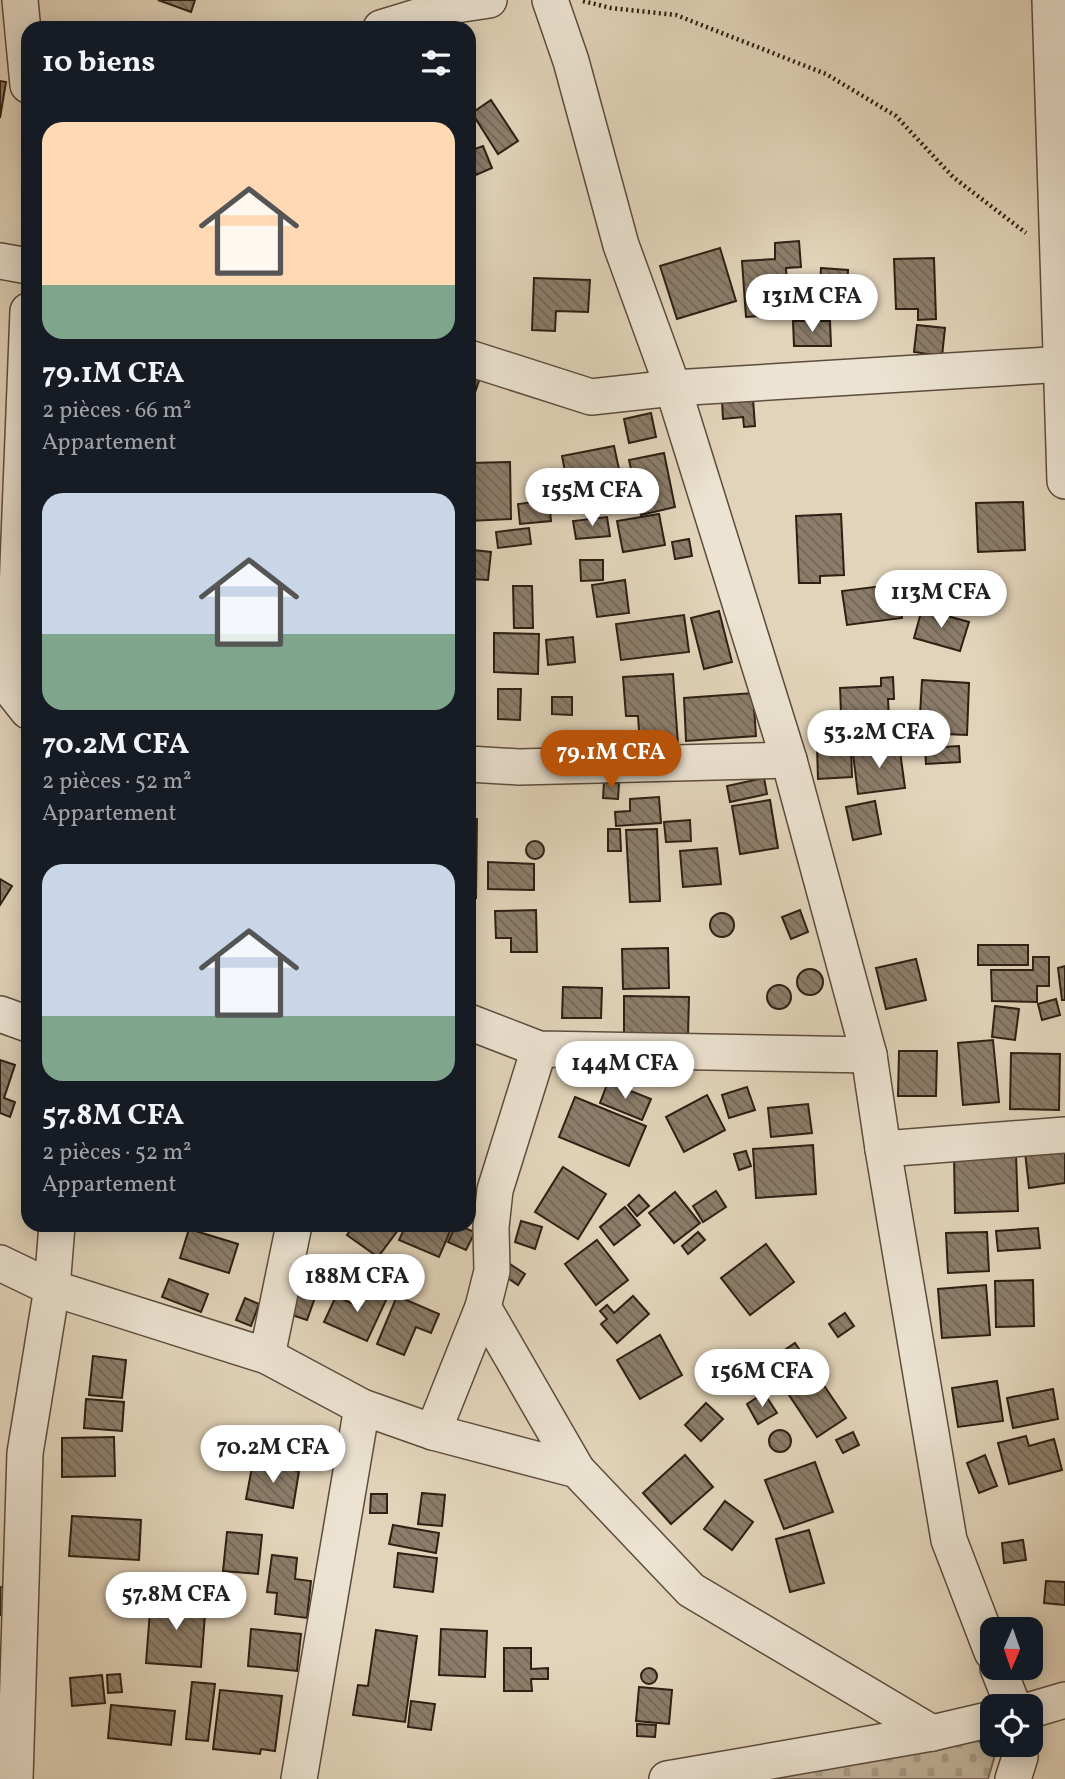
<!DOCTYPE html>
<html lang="fr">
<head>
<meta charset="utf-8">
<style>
  :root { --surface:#171b24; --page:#20242c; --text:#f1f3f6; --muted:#9ea1a6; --accent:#b45309 }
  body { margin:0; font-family:Vollkorn,serif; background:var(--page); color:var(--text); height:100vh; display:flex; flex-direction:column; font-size:26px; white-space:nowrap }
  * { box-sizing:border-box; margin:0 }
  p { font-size:23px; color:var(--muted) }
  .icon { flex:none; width:38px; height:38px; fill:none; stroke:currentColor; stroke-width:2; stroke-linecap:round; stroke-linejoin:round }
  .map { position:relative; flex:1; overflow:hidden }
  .side { position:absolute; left:21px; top:21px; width:455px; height:1211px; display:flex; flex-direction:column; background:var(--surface); border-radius:21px; box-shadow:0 4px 18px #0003 }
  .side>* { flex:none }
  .needle { width:46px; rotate:182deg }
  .fabs { position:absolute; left:980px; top:1617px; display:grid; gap:14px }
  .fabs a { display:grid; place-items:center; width:63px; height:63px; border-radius:14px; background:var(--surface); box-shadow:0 4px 18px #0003; font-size:35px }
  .price { position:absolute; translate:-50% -60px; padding:0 16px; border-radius:24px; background:#fff; color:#222; font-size:23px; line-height:46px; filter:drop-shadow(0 2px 4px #0008) }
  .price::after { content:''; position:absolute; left:50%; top:42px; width:21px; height:16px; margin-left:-10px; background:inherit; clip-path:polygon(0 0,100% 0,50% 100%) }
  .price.on { background:var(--accent); color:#fff }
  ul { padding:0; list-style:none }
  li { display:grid; align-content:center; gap:14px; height:371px; padding:0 21px }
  li span { display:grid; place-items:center; height:217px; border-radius:21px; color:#555 }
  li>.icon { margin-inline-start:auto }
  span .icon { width:126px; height:126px; fill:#fffc; stroke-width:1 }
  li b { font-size:30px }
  h2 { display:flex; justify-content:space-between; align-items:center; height:84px; padding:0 21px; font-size:30px }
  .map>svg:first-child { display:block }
  .cemetery { fill:url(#cemetery-stones); stroke:#7a6a59; stroke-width:2 }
  .building { fill:url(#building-back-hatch); stroke:#2f1f14; stroke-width:2 }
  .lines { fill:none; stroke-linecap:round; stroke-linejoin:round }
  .minor-casing { stroke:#5c4c3e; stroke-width:38 }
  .path { stroke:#2f1f14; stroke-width:4.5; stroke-dasharray:2 3.5; stroke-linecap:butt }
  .minor { stroke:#ece3d2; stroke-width:35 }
</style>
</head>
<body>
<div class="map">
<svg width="1065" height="1779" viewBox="0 0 1065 1779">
  <defs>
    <pattern id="cemetery-stones" width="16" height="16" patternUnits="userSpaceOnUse" patternTransform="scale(1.75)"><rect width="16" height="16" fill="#c4b59e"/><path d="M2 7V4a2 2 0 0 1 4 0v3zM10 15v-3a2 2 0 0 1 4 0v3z" fill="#a99b87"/></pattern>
    <pattern id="building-back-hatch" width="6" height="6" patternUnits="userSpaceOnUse" patternTransform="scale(1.75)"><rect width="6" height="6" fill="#8c7d6a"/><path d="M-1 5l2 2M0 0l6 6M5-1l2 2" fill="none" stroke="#736656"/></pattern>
  </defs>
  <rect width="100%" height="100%" fill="#e2d4ba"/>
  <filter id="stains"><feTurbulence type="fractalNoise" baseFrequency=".00286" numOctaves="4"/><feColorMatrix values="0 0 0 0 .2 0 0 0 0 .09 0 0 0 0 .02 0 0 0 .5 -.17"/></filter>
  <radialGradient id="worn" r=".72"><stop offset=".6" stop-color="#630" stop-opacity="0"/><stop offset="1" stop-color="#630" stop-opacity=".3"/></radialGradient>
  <polygon class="cemetery" points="977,1740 995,1755 988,1779 759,1779"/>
  <g class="building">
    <polygon points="158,0 195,0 191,12"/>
    <polygon points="0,81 6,82 0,118"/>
    <polygon points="491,100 518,141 498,154 472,113"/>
    <polygon points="483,146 492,168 476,175 469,151"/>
    <polygon points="799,241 801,267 786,268 789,314 746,317 742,261 775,259 775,243"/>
    <polygon points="720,248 736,301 677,319 660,266"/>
    <polygon points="934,258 936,319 918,320 918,309 896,309 894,259"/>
    <polygon points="821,268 848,270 847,290 820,289"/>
    <polygon points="534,278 590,280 588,312 556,311 555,331 532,330"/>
    <polygon points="856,295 858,314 830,316 829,297"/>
    <polygon points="793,321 830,321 831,346 794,346"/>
    <polygon points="917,325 945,328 942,356 914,352"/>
    <polygon points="469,371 481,375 469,410"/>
    <polygon points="753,399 755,426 744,427 743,417 723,419 722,401"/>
    <polygon points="651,413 656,437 629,443 624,419"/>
    <polygon points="614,446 625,497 572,508 562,456"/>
    <polygon points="664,453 675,507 641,515 629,460"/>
    <polygon points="510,462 511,519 469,521 469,463"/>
    <polygon points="549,500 551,521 520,524 518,504"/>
    <polygon points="1023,502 1025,550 978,552 976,503"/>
    <polygon points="659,514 665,545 623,552 617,521"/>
    <polygon points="841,514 844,575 820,576 820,583 799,583 796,516"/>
    <polygon points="607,517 610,536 576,539 573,521"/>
    <polygon points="529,528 531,544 498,548 496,532"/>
    <polygon points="689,539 692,556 675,559 672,542"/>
    <polygon points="473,550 491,552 488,580 470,579"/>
    <polygon points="580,560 603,560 603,580 581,581"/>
    <polygon points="625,580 629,613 597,617 592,585"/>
    <polygon points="898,584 902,618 847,625 842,591"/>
    <polygon points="513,586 532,586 533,628 514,628"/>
    <polygon points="922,609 969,622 960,651 914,638"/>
    <polygon points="719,611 732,662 704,669 691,618"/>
    <polygon points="684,615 689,652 621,660 616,624"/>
    <polygon points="494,633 539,634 538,674 494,672"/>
    <polygon points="573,637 575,662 548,665 546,640"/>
    <polygon points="673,674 678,744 640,746 638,716 626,716 623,677"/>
    <polygon points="893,677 894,699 888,699 890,737 842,739 840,688 881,686 881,678"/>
    <polygon points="922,680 969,683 967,735 919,733"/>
    <polygon points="498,689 521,689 520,720 498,719"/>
    <polygon points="753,693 756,736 686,741 684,698"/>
    <polygon points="552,697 572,697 572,715 552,714"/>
    <polygon points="899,744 905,788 858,794 853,754 881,751 881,746"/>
    <polygon points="851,746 852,777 818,779 817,747"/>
    <polygon points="959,746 960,762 926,764 925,748"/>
    <polygon points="764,778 767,794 730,802 727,786"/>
    <polygon points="604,782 619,783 618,799 603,798"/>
    <polygon points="659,797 661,823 616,826 615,812 630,811 630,799"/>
    <polygon points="770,800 778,848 740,854 732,806"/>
    <polygon points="875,801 881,834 853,840 846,807"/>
    <polygon points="469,819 477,819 476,898 469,898"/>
    <polygon points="690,820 691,841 666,842 664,822"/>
    <polygon points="608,829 620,829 621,851 608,851"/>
    <polygon points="657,829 660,901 630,902 626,830"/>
    <circle cx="535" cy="850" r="9"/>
    <polygon points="717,848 721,884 683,887 680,851"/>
    <polygon points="488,862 534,864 534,890 488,889"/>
    <polygon points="0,879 12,886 0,905"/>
    <polygon points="536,910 537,952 511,952 511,938 496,938 495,911"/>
    <polygon points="800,910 808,932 791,939 782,917"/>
    <circle cx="722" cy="925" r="12"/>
    <rect x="978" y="945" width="50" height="20"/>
    <polygon points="668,948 669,988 623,989 622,949"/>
    <polygon points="1033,957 1049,957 1049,986 1037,986 1037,1002 992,1001 991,970 1033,970"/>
    <polygon points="916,959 926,1000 886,1009 876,968"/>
    <polygon points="1065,966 1065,1000 1062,1000 1058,968"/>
    <circle cx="810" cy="982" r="13"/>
    <circle cx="779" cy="997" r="12"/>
    <polygon points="563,987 602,988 601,1018 562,1018"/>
    <polygon points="624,996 689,997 688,1035 624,1034"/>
    <polygon points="1056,999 1060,1015 1042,1020 1038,1004"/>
    <polygon points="995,1006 1019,1009 1015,1040 992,1037"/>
    <polygon points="993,1040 999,1102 963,1105 958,1043"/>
    <polygon points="899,1051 937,1051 936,1096 898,1096"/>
    <polygon points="1011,1053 1060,1054 1059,1110 1010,1109"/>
    <polygon points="0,1060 15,1065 4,1098 15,1102 10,1117 0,1113"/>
    <polygon points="608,1082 651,1099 642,1120 600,1103"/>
    <polygon points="747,1087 755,1110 729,1118 722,1095"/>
    <polygon points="707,1095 725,1130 684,1152 666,1117"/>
    <polygon points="575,1097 646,1126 629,1166 559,1137"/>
    <polygon points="808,1104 812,1133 771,1137 768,1108"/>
    <polygon points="813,1145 816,1194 756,1198 753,1149"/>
    <polygon points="1065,1148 1065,1183 1029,1188 1025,1152"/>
    <polygon points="746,1151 751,1166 739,1170 734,1154"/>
    <polygon points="1016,1154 1018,1211 955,1213 954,1156"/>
    <polygon points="563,1167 606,1194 578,1239 535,1212"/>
    <polygon points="716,1191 726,1207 703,1222 693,1206"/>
    <polygon points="675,1192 700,1223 674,1243 649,1213"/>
    <polygon points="639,1195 649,1206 637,1216 628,1205"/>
    <polygon points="625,1207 640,1225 614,1245 600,1227"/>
    <polygon points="521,1221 542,1227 535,1249 515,1242"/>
    <polygon points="354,1225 400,1225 401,1226 378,1257 347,1235"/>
    <polygon points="406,1225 448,1225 452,1227 439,1257 399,1240"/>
    <polygon points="456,1225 475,1232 466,1250 448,1242"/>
    <polygon points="1038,1228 1040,1248 998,1251 996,1231"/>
    <polygon points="189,1229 238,1244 229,1273 180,1258"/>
    <polygon points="698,1232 705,1240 688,1254 682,1246"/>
    <polygon points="987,1232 989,1271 948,1273 946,1233"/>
    <polygon points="597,1240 628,1280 596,1305 565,1264"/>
    <polygon points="766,1244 794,1282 750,1315 721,1278"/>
    <polygon points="299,1263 324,1272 307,1320 283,1312"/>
    <polygon points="510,1264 525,1274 518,1285 503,1275"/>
    <polygon points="169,1279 208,1294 201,1312 162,1297"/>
    <polygon points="1033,1280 1034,1326 996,1327 995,1281"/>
    <polygon points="986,1285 990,1335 942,1338 938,1289"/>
    <polygon points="363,1287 387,1298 367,1341 324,1322 336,1296 355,1305"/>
    <polygon points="397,1296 439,1314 431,1333 416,1327 404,1355 377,1344"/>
    <polygon points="633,1296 649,1314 617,1343 601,1324 607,1319 600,1311 607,1305 614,1313"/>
    <polygon points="245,1298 259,1304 251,1326 236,1320"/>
    <polygon points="845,1313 854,1326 838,1337 829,1324"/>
    <polygon points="660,1335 682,1375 640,1399 617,1360"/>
    <polygon points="795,1343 846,1418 817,1437 767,1362"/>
    <polygon points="93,1356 126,1360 122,1398 89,1395"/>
    <polygon points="755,1363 766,1377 753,1388 742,1374"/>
    <polygon points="997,1381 1003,1421 958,1427 952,1388"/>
    <polygon points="1053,1389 1058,1419 1013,1428 1007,1398"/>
    <polygon points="764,1393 777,1413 758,1424 747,1404"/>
    <polygon points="86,1399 124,1402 122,1431 84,1428"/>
    <polygon points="706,1403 723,1419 701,1441 685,1425"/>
    <circle cx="780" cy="1441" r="11"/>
    <polygon points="853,1432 859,1445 843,1453 836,1440"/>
    <polygon points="1026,1436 1029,1446 1054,1439 1062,1470 1009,1484 998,1443"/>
    <polygon points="114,1437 115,1476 62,1477 62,1438"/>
    <polygon points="685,1455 713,1487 671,1524 643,1493"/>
    <polygon points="985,1455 997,1486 979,1493 967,1463"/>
    <polygon points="253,1462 299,1471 293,1508 246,1499"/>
    <polygon points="815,1462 833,1512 784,1529 765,1480"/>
    <polygon points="422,1493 445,1495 442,1526 418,1524"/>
    <polygon points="371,1494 387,1494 387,1513 370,1513"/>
    <polygon points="725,1501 753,1522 732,1550 704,1529"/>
    <polygon points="72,1516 141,1520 139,1560 69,1556"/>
    <polygon points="393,1525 439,1533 436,1553 389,1544"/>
    <polygon points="809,1530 824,1583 790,1592 776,1539"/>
    <polygon points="227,1532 262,1535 258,1574 223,1571"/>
    <polygon points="1023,1540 1026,1560 1004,1563 1002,1543"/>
    <polygon points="398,1553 437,1558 433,1592 394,1587"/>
    <polygon points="272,1555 297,1558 295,1579 311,1581 307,1618 275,1614 277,1593 267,1592"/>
    <polygon points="1046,1581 1065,1582 1065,1605 1044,1603"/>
    <polygon points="0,1587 5,1588 3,1615 0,1615"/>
    <polygon points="212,1587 232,1588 231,1603 211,1602"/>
    <polygon points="151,1597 206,1601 201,1667 146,1663"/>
    <polygon points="251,1629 301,1634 297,1671 248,1666"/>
    <polygon points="441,1629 487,1631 485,1677 439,1675"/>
    <polygon points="376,1630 417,1636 405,1722 353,1715 358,1685 368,1686"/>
    <polygon points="504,1648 531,1648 531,1669 548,1668 548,1679 531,1679 532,1691 504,1691"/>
    <circle cx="649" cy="1676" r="8"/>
    <polygon points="120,1674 122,1692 108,1693 107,1675"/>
    <polygon points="102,1675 105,1703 72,1706 70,1678"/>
    <polygon points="192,1682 215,1684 208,1741 186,1739"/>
    <polygon points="639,1687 672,1690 669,1724 636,1721"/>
    <polygon points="220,1690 282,1696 275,1751 261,1749 260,1754 213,1749"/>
    <polygon points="411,1701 435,1704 431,1730 408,1727"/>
    <polygon points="111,1705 175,1711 171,1745 108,1738"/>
    <polygon points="637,1724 656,1725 655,1737 637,1736"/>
  </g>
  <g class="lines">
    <defs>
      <g id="minor">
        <polyline points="20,0 28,85"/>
        <polyline points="550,0 571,61 621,245 673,388 789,760 869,1055 883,1149 949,1540 992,1652"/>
        <polyline points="1050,0 1065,481"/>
        <polyline points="381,28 456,5 489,0"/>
        <polyline points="0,261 28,266"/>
        <polyline points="28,311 13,692 28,711"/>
        <polyline points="469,358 591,397 673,388 1065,364"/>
        <polyline points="469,764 519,767 789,760"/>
        <polyline points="0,1014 28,1024"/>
        <polyline points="469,1022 539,1049 869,1055"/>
        <polyline points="883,1149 1065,1135"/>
        <polyline points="0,1263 52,1288 267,1356 362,1407 433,1432 577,1470 691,1590 932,1733"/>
        <polyline points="483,1307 577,1470"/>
        <polyline points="267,1356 294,1225"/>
        <polyline points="433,1432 483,1307 492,1271 491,1227 495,1190 539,1049"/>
        <polyline points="998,1668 1013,1706"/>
        <polyline points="1031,1710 1065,1700"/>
        <polyline points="15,1779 25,1453 52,1288 57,1225"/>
        <polyline points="299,1779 362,1407"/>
        <polyline points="667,1779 932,1733 992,1719"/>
        <polyline points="1013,1779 1020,1757 1018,1745"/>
      </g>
    </defs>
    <use href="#minor" class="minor-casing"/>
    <polyline class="path" points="583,1 611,8 676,15 826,74 896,116 953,177 1026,233"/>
    <use href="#minor" class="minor"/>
  </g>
  <rect width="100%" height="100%" filter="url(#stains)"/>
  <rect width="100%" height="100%" fill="url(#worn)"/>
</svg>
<div class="fabs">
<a><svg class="needle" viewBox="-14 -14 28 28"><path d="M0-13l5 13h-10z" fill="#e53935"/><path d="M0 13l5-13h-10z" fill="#9ea1a6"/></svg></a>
<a><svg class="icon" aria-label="locate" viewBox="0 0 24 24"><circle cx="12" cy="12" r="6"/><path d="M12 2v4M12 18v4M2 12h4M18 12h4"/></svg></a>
</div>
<b class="price" style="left:812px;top:334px">131M CFA</b>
<b class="price" style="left:592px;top:528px">155M CFA</b>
<b class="price" style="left:941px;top:630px">113M CFA</b>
<b class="price" style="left:879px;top:770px">53.2M CFA</b>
<b class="price on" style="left:611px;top:790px">79.1M CFA</b>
<b class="price" style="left:625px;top:1101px">144M CFA</b>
<b class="price" style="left:357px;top:1314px">188M CFA</b>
<b class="price" style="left:762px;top:1409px">156M CFA</b>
<b class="price" style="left:273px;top:1485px">70.2M CFA</b>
<b class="price" style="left:176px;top:1632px">57.8M CFA</b>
<section class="side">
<h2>10 biens<svg class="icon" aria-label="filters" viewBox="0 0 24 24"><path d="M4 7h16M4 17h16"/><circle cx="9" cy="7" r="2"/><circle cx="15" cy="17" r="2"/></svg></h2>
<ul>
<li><span style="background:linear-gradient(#ffd9b3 75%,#7fa58c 0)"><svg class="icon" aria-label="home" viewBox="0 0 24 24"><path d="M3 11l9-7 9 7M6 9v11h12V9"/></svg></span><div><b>79.1M CFA</b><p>2 pièces · 66 m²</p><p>Appartement</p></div></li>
<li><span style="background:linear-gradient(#c9d6e8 65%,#7fa58c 0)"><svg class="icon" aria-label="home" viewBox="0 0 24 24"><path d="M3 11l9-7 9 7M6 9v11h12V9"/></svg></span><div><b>70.2M CFA</b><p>2 pièces · 52 m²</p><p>Appartement</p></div></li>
<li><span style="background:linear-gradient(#c9d6e8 70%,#7fa58c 0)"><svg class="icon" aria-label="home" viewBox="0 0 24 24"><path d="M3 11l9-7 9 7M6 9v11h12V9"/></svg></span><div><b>57.8M CFA</b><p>2 pièces · 52 m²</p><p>Appartement</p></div></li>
</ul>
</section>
</div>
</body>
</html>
